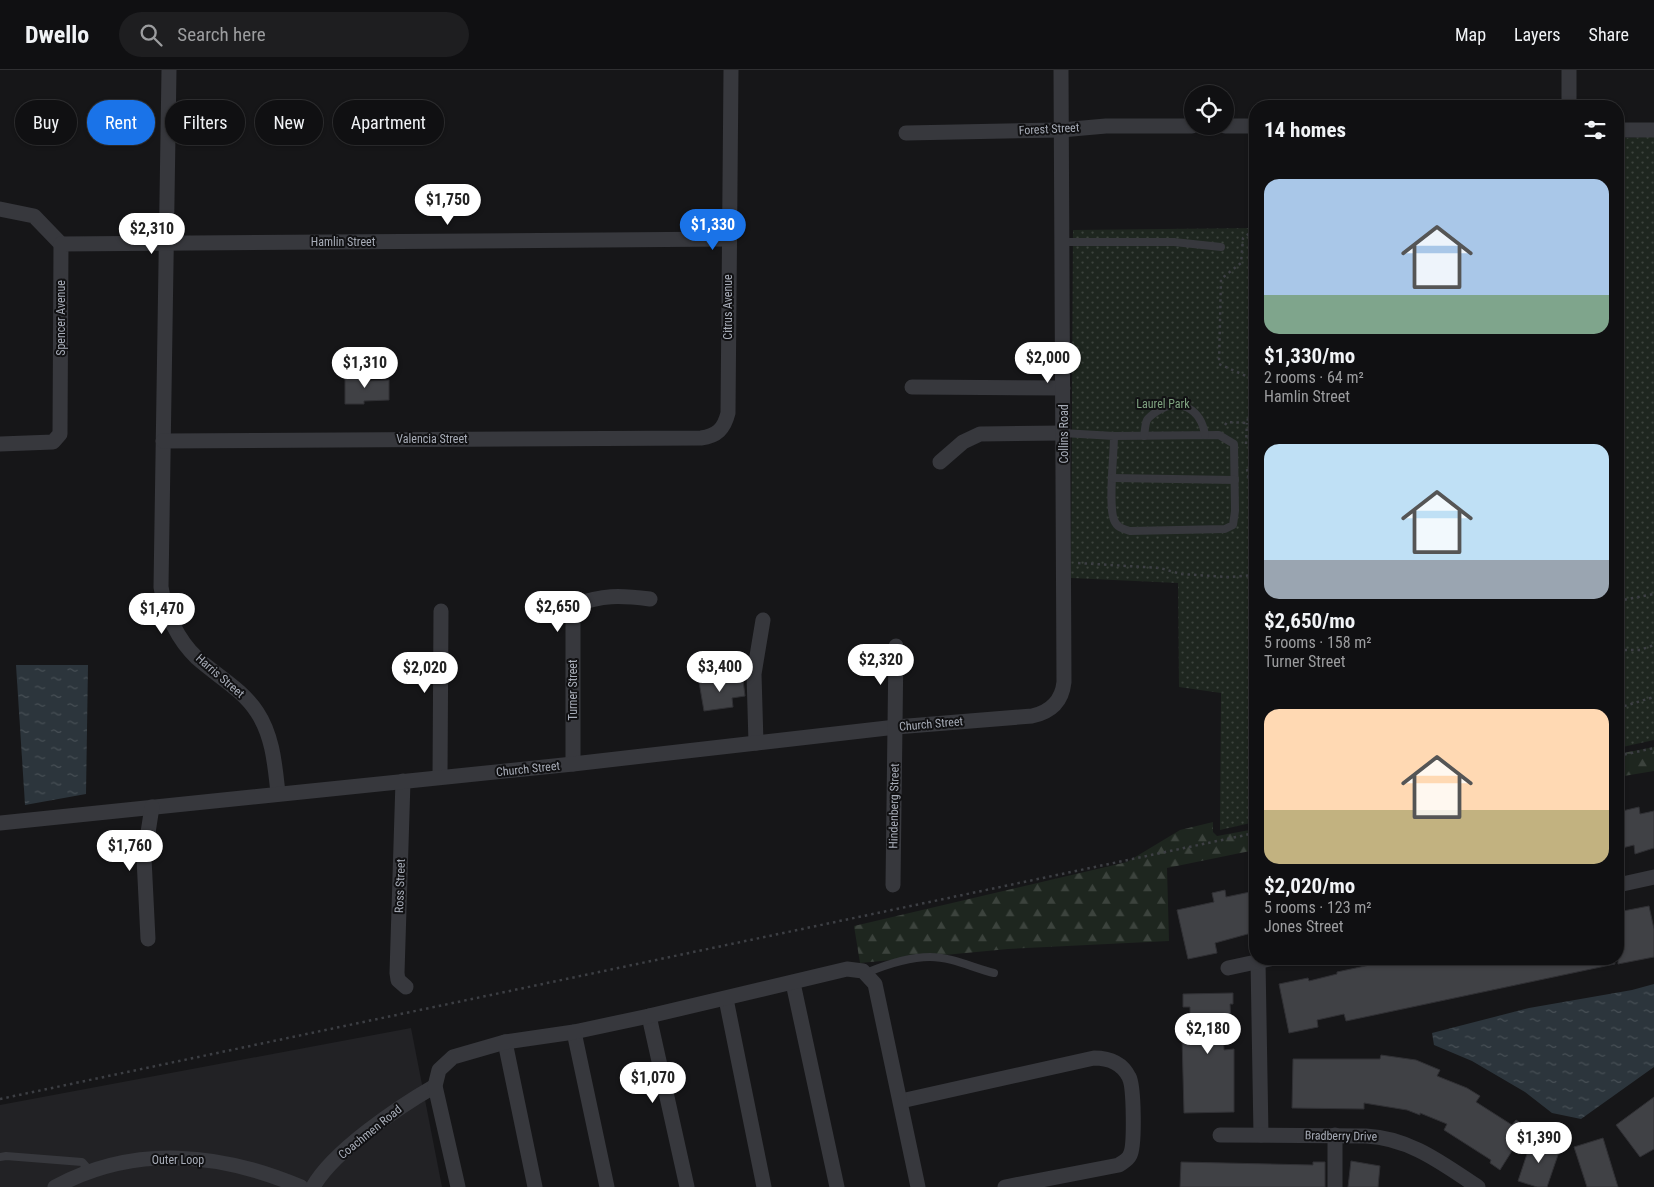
<!DOCTYPE html>
<html lang="en">
<head>
<meta charset="utf-8">
<style>
  :root { --surface:#101012; --page:#1e1e20; --text:#f1f3f6; --muted:#9c9d9f; --line:#303032; --accent:#1a73e8 }
  body { margin:0; font-family:"Roboto Condensed",sans-serif; background:var(--page); color:var(--text); height:100vh; display:flex; flex-direction:column; font-size:19px; white-space:nowrap }
  * { box-sizing:border-box; margin:0 }
  p { font-size:16px; color:var(--muted) }
  .icon { flex:none; width:28px; height:28px; fill:none; stroke:currentColor; stroke-width:2; stroke-linecap:round; stroke-linejoin:round }
  .map { position:relative; flex:1; overflow:hidden }
  .panel { position:absolute; left:1249px; top:30px; width:375px; height:865px; display:flex; flex-direction:column; background:var(--surface); border-radius:20px; box-shadow:0 1px 4px #0004,0 0 0 1px var(--line) }
  .panel>* { flex:none }
  .banner { position:absolute; left:15px; top:30px; width:475px; height:45px; display:flex; gap:10px }
  .tools { position:absolute; left:1184px; top:15px; display:grid; gap:10px }
  .tools a { display:grid; place-items:center; width:50px; height:50px; border-radius:50%; background:var(--surface); box-shadow:0 1px 4px #0004,0 0 0 1px var(--line); font-size:25px }
  .price { position:absolute; translate:-50% -42px; padding:0 11px; border-radius:18px; background:#fff; color:#222; font-size:16px; line-height:32px; filter:drop-shadow(0 1px 2px #0008) }
  .price::after { content:''; position:absolute; left:50%; top:30px; width:15px; height:11px; margin-left:-8px; background:inherit; clip-path:polygon(0 0,100% 0,50% 100%) }
  .price.current { background:var(--accent); color:#fff }
  ul { padding:0; list-style:none }
  li { display:grid; align-content:center; gap:10px; height:265px; padding:0 15px }
  li span { display:grid; place-items:center; height:155px; border-radius:15px; color:#555 }
  li>.icon { margin-inline-start:auto }
  span .icon { width:90px; height:90px; fill:#fffc; stroke-width:1 }
  li b { font-size:21px }
  h2 { display:flex; justify-content:space-between; align-items:center; height:60px; padding:0 15px; font-size:21px }
  .pill { padding:0 18px; border-radius:22px; background:var(--surface); box-shadow:0 1px 4px #0004,0 0 0 1px var(--line); font-size:18px; line-height:45px }
  .pill.current { background:var(--accent); color:#fff }
  header { display:flex; align-items:center; gap:30px; box-sizing:border-box; height:70px; padding:0 25px; background:var(--surface); border-bottom:1px solid var(--line) }
  header strong { font-size:24px }
  nav { display:flex; gap:28px; margin-inline-start:auto; font-size:18px }
  .search { width:350px; height:45px; background:var(--page); display:flex; align-items:center; gap:12px; box-sizing:border-box; padding:0 18px; border-radius:28px; color:var(--muted); font-size:19px }
  .map>svg:first-child { display:block }
  .built { fill:#222225 }
  .forest { fill:url(#forest-firs) }
  .park { fill:url(#park-dots) }
  .water { fill:url(#water-ripples) }
  .building { fill:#404145; stroke:#303034 }
  .lines { fill:none; stroke-linecap:round; stroke-linejoin:round }
  .path { stroke:#3d3f44; stroke-width:2.5; stroke-dasharray:2.5 4; stroke-linecap:butt }
  .lane { stroke:#37383d; stroke-width:8 }
  .street { stroke:#37383d; stroke-width:15 }
  .labels { text-anchor:middle; stroke-width:4; stroke-linejoin:round; paint-order:stroke }
  .street-label { font-size:12px; fill:#a8adb8; stroke:#111113 }
  .park-label { font-size:12px; fill:#7fa381; stroke:#111113 }
</style>
</head>
<body>
<header>
<strong>Dwello</strong>
<div class="search"><svg class="icon" aria-label="search" viewBox="0 0 24 24"><circle cx="10" cy="10" r="6"/><path d="M15 15l6 6"/></svg>Search here</div>
<nav><a>Map</a><a>Layers</a><a>Share</a></nav>
</header>
<div class="map">
<svg width="1654" height="1117" viewBox="0 0 1654 1117">
  <defs>
    <pattern id="forest-firs" width="22" height="20" patternUnits="userSpaceOnUse" patternTransform="scale(1.25)"><rect width="22" height="20" fill="#1e261f"/><path d="M5 1l3.5 6h-7zM16 11l3.5 6h-7z" fill="#3c433d"/></pattern>
    <pattern id="park-dots" width="8" height="8" patternUnits="userSpaceOnUse" patternTransform="scale(1.25)"><rect width="8" height="8" fill="#1e261f"/><path d="M2 2h.1M6 6h.1" fill="none" stroke="#3c433d" stroke-width="1.8" stroke-linecap="round"/></pattern>
    <pattern id="water-ripples" width="26" height="14" patternUnits="userSpaceOnUse" patternTransform="scale(1.25)"><rect width="26" height="14" fill="#2c353c"/><path d="M2 4q2-2 4 0t4 0M15 11q2-2 4 0t4 0" fill="none" stroke="#485056"/></pattern>
  </defs>
  <rect width="100%" height="100%" fill="#161618"/>
  <polygon class="built" points="411,958 442,1117 0,1117 0,1035"/>
  <g class="forest">
    <polygon points="1654,677 1654,701 1618,707 1618,684"/>
    <polygon points="1213,752 1213,762 1217,766 1255,759 1255,780 1167,798 1169,871 1008,879 860,893 854,856 1127,792 1180,760"/>
  </g>
  <g class="park">
    <polygon points="1654,67 1654,670 1618,678 1618,68"/>
    <polygon points="1255,158 1255,752 1220,760 1221,623 1179,617 1178,513 1071,508 1073,160"/>
  </g>
  <g class="water">
    <polygon points="16,595 88,595 86,724 25,735"/>
    <polygon points="1654,914 1654,997 1581,1049 1552,1043 1525,1022 1472,991 1434,975 1432,963 1529,938 1632,920"/>
  </g>
  <g class="building">
    <polygon points="345,303 367,303 367,311 389,310 389,330 364,331 364,334 345,334"/>
    <polygon points="729,607 729,612 743,610 745,626 732,628 733,637 704,641 699,612"/>
    <polygon points="1639,737 1640,744 1654,741 1654,778 1635,784 1634,775 1618,779 1618,742"/>
    <polygon points="1225,820 1226,827 1255,821 1255,862 1215,873 1217,883 1188,889 1177,840 1214,832 1212,823"/>
    <polygon points="1649,836 1654,859 1654,887 1618,894 1618,842"/>
    <polygon points="1398,889 1614,889 1615,894 1346,951 1344,944 1317,950 1318,957 1289,963 1279,914 1308,908 1309,911 1337,904 1337,902"/>
    <polygon points="1233,923 1233,934 1230,934 1231,953 1223,953 1224,980 1234,979 1234,1042 1184,1043 1182,967 1190,967 1190,937 1183,937 1183,924"/>
    <polygon points="1381,985 1416,990 1440,1000 1437,1006 1467,1018 1480,1026 1476,1032 1512,1055 1516,1050 1527,1057 1500,1100 1490,1093 1491,1090 1444,1060 1447,1054 1420,1043 1420,1045 1407,1040 1364,1033 1364,1039 1292,1038 1293,989 1380,989"/>
    <polygon points="1654,1027 1654,1079 1640,1087 1616,1055"/>
    <polygon points="1603,1068 1618,1117 1587,1117 1574,1077"/>
    <polygon points="1532,1069 1560,1079 1547,1117 1537,1117 1518,1111"/>
    <polygon points="1351,1091 1380,1096 1378,1117 1348,1117"/>
    <polygon points="1181,1092 1313,1095 1313,1092 1325,1092 1325,1117 1180,1117"/>
  </g>
  <g class="lines">
    <g class="path">
      <polyline points="1255,163 1250,163 1243,168 1241,193 1221,209 1219,294 1255,310"/>
      <polyline points="1225,355 1227,352 1247,353 1250,340 1255,336"/>
      <polyline points="1246,374 1247,353"/>
      <polyline points="1247,399 1249,412 1255,417"/>
      <polyline points="1078,493 1160,498 1181,504 1228,507 1255,505"/>
      <polyline points="1618,531 1654,524"/>
      <polyline points="1618,580 1640,580 1654,575"/>
      <polyline points="1618,638 1654,627"/>
      <polyline points="1618,686 1654,678"/>
      <polyline points="0,1029 1255,763"/>
    </g>
    <g class="lane">
      <polyline points="1063,172 1174,172 1221,177"/>
      <path d="M 1063,363 L 1114,366 L 1219,365 L 1234,374 L 1235,441 L 1233,455 L 1225,459 L 1130,461 C 1124,459 1117,458 1114,450 C 1108,435 1114,385 1114,366"/>
      <path d="M 1144,366 C 1145,361 1145,354 1147,350 C 1149,347 1153,344 1156,342 C 1179,326 1201,339 1205,365"/>
      <polyline points="1113,408 1235,410"/>
      <path d="M 866,903 C 885,895 909,887 930,887 C 952,887 973,898 994,903"/>
      <polyline points="0,1087 6,1086 82,1092 89,1100"/>
    </g>
    <g class="street">
      <path d="M 169,0 L 161,517 C 165,543 178,570 197,588 C 217,606 242,619 257,642 C 273,666 275,696 278,723"/>
      <polyline points="1569,36 1569,0"/>
      <polyline points="1225,56 1255,56"/>
      <polyline points="1618,60 1654,60"/>
      <polyline points="906,63 1061,60 1106,56 1192,56"/>
      <polyline points="0,139 34,146 61,174"/>
      <polyline points="912,317 1063,318"/>
      <path d="M 163,371 L 701,368 C 717,366 724,359 728,343 L 731,0"/>
      <polyline points="0,374 53,372 60,364 61,174 729,169"/>
      <polyline points="940,392 963,372 980,364 1063,363"/>
      <polyline points="756,673 754,604 763,550"/>
      <path d="M 573,694 L 573,535 C 604,525 618,525 650,529"/>
      <polyline points="440,707 441,541"/>
      <polyline points="403,711 397,903 398,910 406,917"/>
      <path d="M 0,753 L 573,694 L 896,657 L 1032,646 C 1051,642 1062,631 1064,612 L 1061,0"/>
      <polyline points="893,815 896,576"/>
      <polyline points="1618,815 1654,807"/>
      <polyline points="148,869 144,788 152,737"/>
      <polyline points="1258,891 1261,1065"/>
      <polyline points="1228,898 1270,889"/>
      <polyline points="793,913 837,1117"/>
      <polyline points="726,929 764,1117"/>
      <polyline points="649,946 687,1117"/>
      <polyline points="574,962 607,1117"/>
      <polyline points="505,972 535,1117"/>
      <path d="M 901,1031 L 1094,988 C 1109,988 1122,993 1129,1007 C 1134,1016 1135,1076 1130,1085 C 1128,1090 1123,1092 1119,1095 L 1005,1117"/>
      <path d="M 1220,1065 L 1366,1066 C 1410,1068 1443,1094 1478,1117"/>
      <path d="M 55,1117 C 135,1074 221,1083 301,1117"/>
      <path d="M 313,1117 C 333,1081 400,1036 435,1016"/>
      <polyline points="458,1117 435,1016 439,1000 453,987 505,972 574,962 649,946 847,899 863,901 875,914 918,1117"/>
      <polyline points="1335,1117 1335,1065"/>
    </g>
  </g>
  <g class="labels">
    <g class="street-label">
      <text transform="translate(1049 59) rotate(-3)" y="4">Forest Street</text>
      <text x="343" y="176">Hamlin Street</text>
      <text transform="translate(728 237) rotate(-90)" y="4">Citrus Avenue</text>
      <text transform="translate(61 248) rotate(-90)" y="4">Spencer Avenue</text>
      <text transform="translate(1064 364) rotate(-90)" y="4">Collins Road</text>
      <text x="432" y="373">Valencia Street</text>
      <text transform="translate(220 606) rotate(41)" y="4">Harris Street</text>
      <text transform="translate(573 620) rotate(-90)" y="4">Turner Street</text>
      <text transform="translate(931 654) rotate(-5)" y="4">Church Street</text>
      <text transform="translate(528 699) rotate(-6)" y="4">Church Street</text>
      <text transform="translate(894 736) rotate(-89)" y="4">Hindenberg Street</text>
      <text transform="translate(400 816) rotate(-88)" y="4">Ross Street</text>
      <text transform="translate(370 1062) rotate(-39)" y="4">Coachmen Road</text>
      <text transform="translate(1341 1066) rotate(1)" y="4">Bradberry Drive</text>
      <text x="178" y="1094">Outer Loop</text>
    </g>
    <g class="park-label">
      <text x="1163" y="338">Laurel Park</text>
    </g>
  </g>
</svg>
<div class="tools">
<a><svg class="icon" aria-label="locate" viewBox="0 0 24 24"><circle cx="12" cy="12" r="6"/><path d="M12 2v4M12 18v4M2 12h4M18 12h4"/></svg></a>
</div>
<b class="price" style="left:448px;top:156px">$1,750</b>
<b class="price current" style="left:713px;top:181px">$1,330</b>
<b class="price" style="left:152px;top:185px">$2,310</b>
<b class="price" style="left:1048px;top:314px">$2,000</b>
<b class="price" style="left:365px;top:319px">$1,310</b>
<b class="price" style="left:558px;top:563px">$2,650</b>
<b class="price" style="left:162px;top:565px">$1,470</b>
<b class="price" style="left:881px;top:616px">$2,320</b>
<b class="price" style="left:720px;top:623px">$3,400</b>
<b class="price" style="left:425px;top:624px">$2,020</b>
<b class="price" style="left:130px;top:802px">$1,760</b>
<b class="price" style="left:1208px;top:985px">$2,180</b>
<b class="price" style="left:653px;top:1034px">$1,070</b>
<b class="price" style="left:1539px;top:1094px">$1,390</b>
<div class="banner">
<a class="pill">Buy</a>
<a class="pill current">Rent</a>
<a class="pill">Filters</a>
<a class="pill">New</a>
<a class="pill">Apartment</a>
</div>
<section class="panel">
<h2>14 homes<svg class="icon" aria-label="filters" viewBox="0 0 24 24"><path d="M4 7h16M4 17h16"/><circle cx="9" cy="7" r="2"/><circle cx="15" cy="17" r="2"/></svg></h2>
<ul>
<li><span style="background:linear-gradient(#a9c7e8 75%,#7fa58c 0)"><svg class="icon" aria-label="home" viewBox="0 0 24 24"><path d="M3 11l9-7 9 7M6 9v11h12V9"/></svg></span><div><b>$1,330/mo</b><p>2 rooms · 64 m²</p><p>Hamlin Street</p></div></li>
<li><span style="background:linear-gradient(#bfe0f5 75%,#9aa5b1 0)"><svg class="icon" aria-label="home" viewBox="0 0 24 24"><path d="M3 11l9-7 9 7M6 9v11h12V9"/></svg></span><div><b>$2,650/mo</b><p>5 rooms · 158 m²</p><p>Turner Street</p></div></li>
<li><span style="background:linear-gradient(#ffd9b3 65%,#c2b280 0)"><svg class="icon" aria-label="home" viewBox="0 0 24 24"><path d="M3 11l9-7 9 7M6 9v11h12V9"/></svg></span><div><b>$2,020/mo</b><p>5 rooms · 123 m²</p><p>Jones Street</p></div></li>
</ul>
</section>
</div>
</body>
</html>
